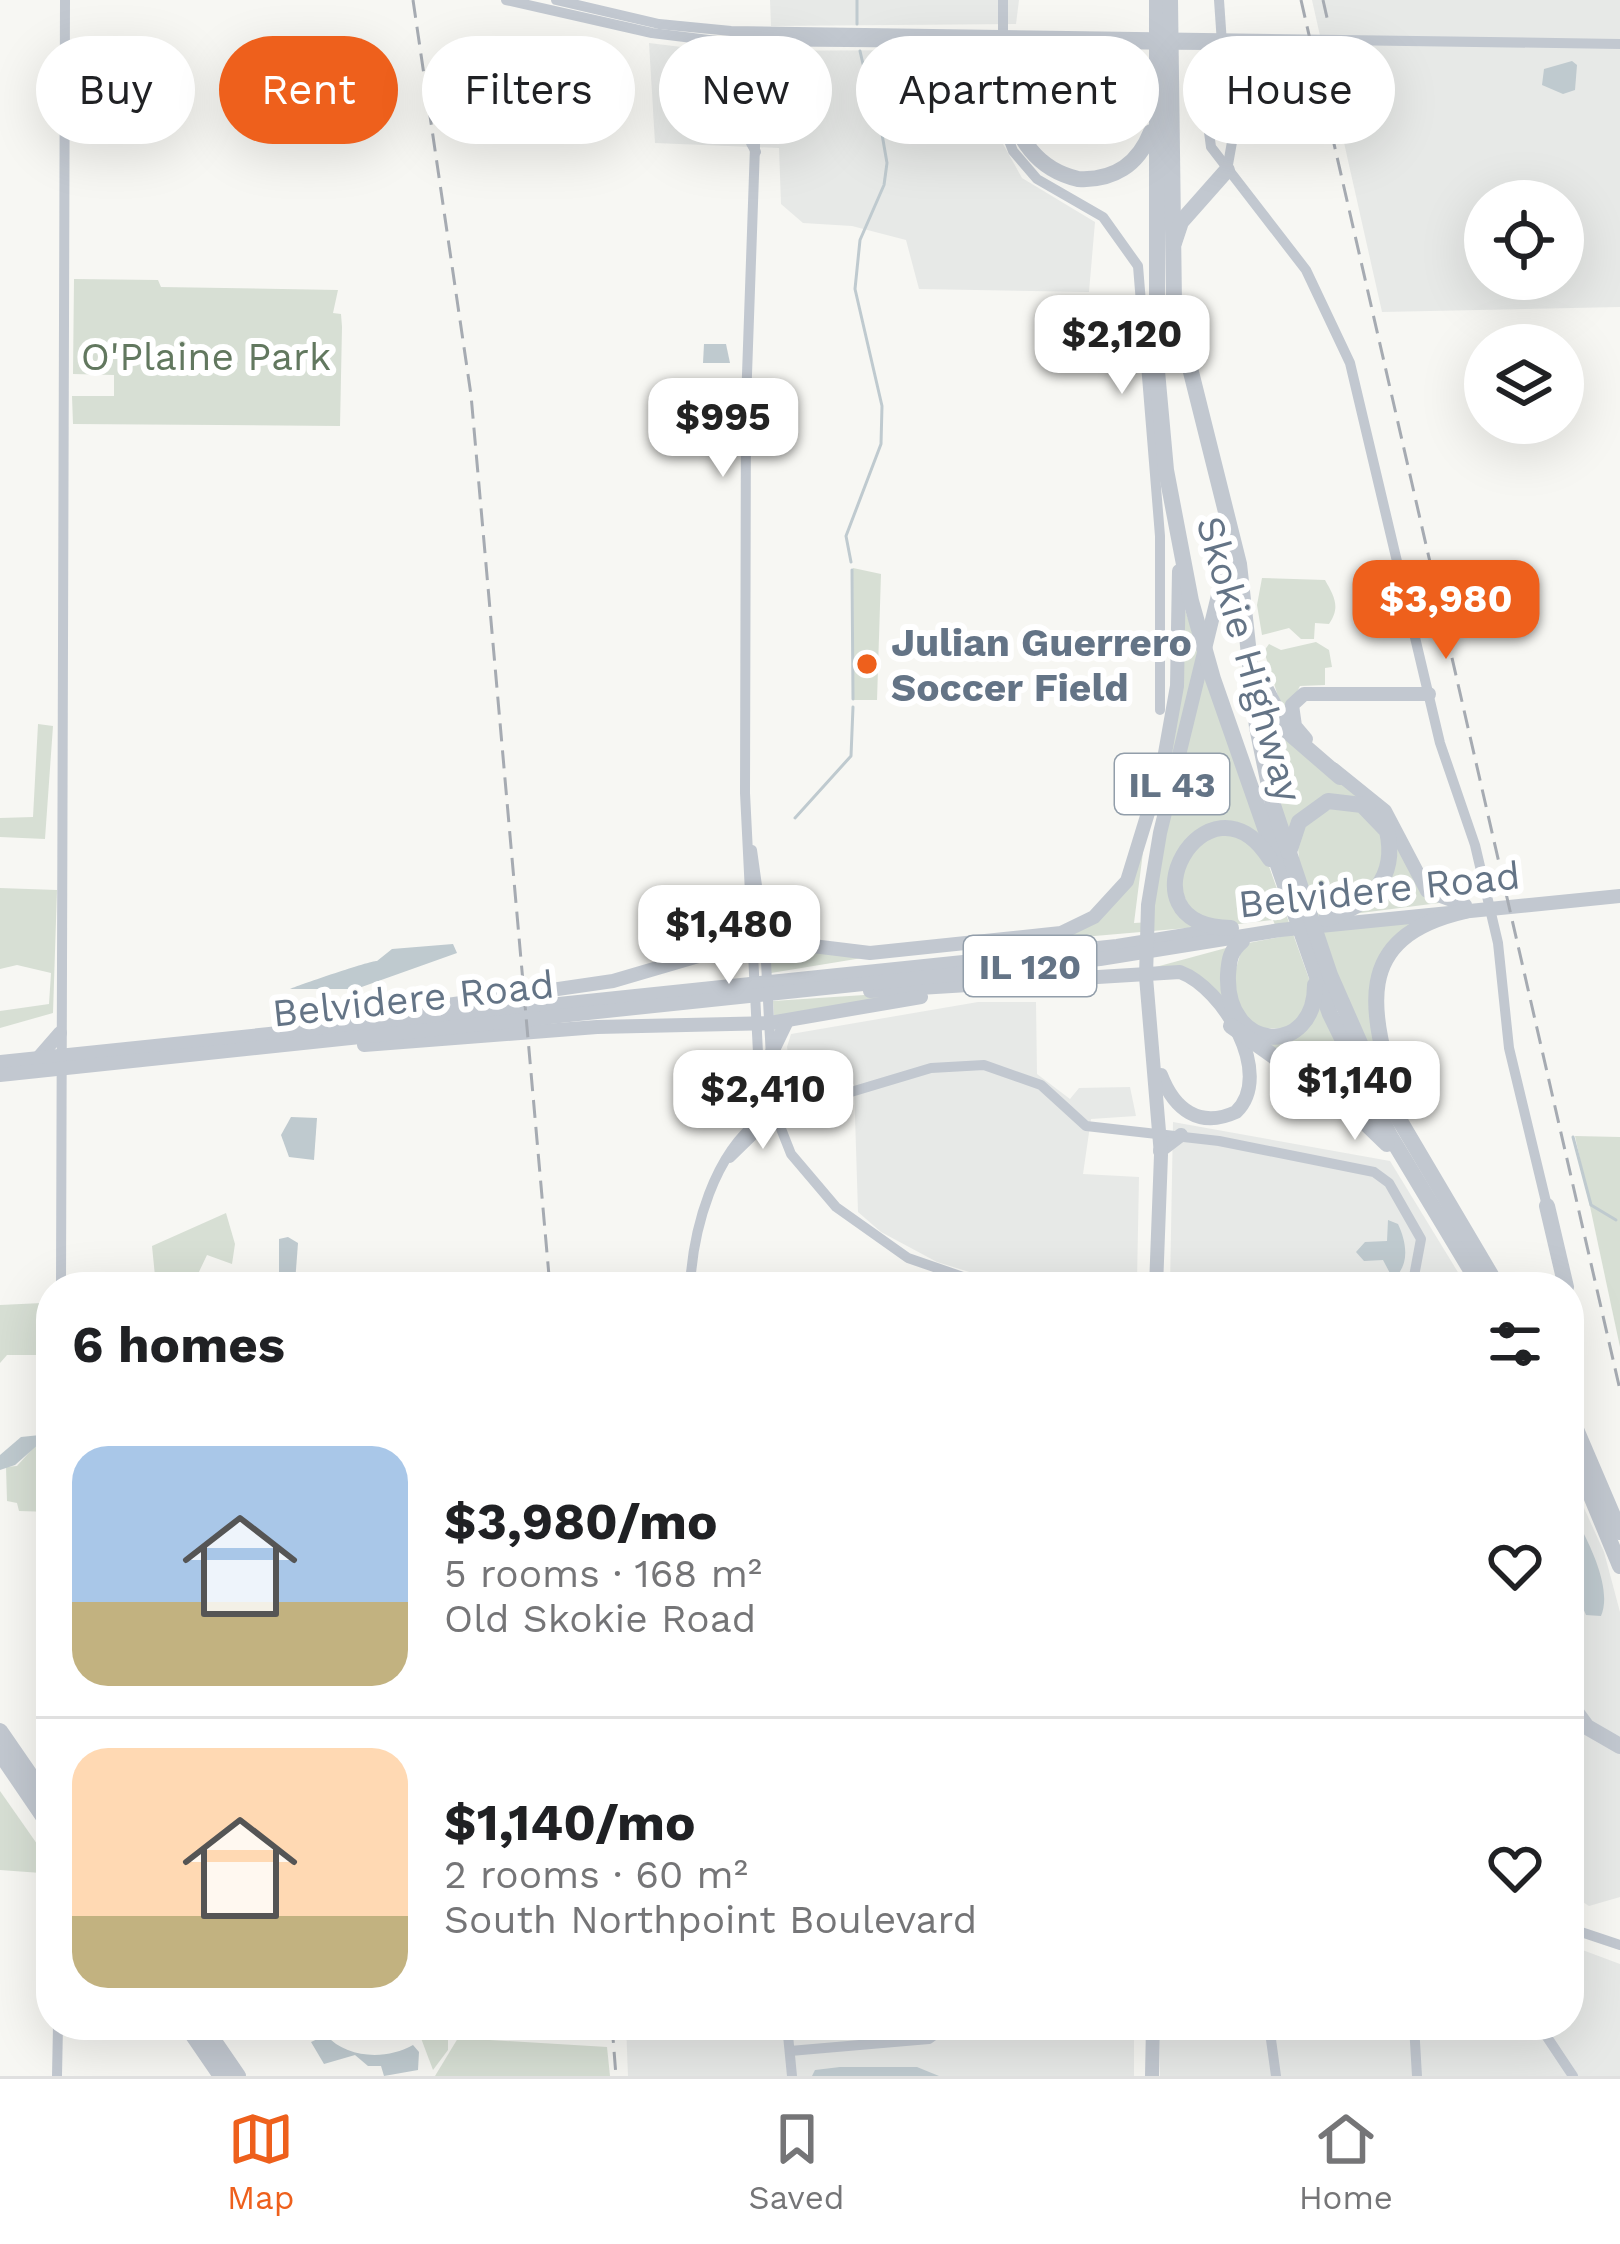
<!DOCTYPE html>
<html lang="en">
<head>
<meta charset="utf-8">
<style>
  :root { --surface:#fff; --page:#f6f6f6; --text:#202124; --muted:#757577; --line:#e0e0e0; --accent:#ee601c }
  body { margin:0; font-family:"Work Sans",sans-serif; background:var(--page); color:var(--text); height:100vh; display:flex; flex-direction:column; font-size:45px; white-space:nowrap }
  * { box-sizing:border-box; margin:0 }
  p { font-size:39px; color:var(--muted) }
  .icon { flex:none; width:66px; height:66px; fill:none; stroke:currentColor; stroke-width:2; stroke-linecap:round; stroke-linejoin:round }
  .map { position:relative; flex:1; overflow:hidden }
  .details { position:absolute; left:36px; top:1272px; width:1548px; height:768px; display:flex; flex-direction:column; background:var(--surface); border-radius:48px; box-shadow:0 12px 48px #0002 }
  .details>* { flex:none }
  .guide { position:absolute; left:36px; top:36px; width:1548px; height:108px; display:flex; gap:24px }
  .buttons { position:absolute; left:1464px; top:180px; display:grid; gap:24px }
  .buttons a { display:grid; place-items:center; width:120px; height:120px; border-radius:50%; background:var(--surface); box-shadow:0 12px 48px #0002; font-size:60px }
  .price { position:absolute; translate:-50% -102px; padding:0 27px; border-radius:24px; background:#fff; color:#222; font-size:39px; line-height:78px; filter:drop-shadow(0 3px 6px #0008) }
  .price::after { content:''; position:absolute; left:50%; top:72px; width:36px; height:27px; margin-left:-18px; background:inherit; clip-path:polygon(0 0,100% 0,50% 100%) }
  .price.selected { background:var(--accent); color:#fff }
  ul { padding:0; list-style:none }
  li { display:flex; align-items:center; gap:36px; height:300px; padding:0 36px }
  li+li { border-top:3px solid var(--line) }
  li span { display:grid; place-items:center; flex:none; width:336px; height:240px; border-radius:36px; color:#555 }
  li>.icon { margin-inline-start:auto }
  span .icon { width:144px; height:144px; fill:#fffc; stroke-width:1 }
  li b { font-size:51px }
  h2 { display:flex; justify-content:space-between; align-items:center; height:144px; padding:0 36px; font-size:51px }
  .chip { padding:0 42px; border-radius:54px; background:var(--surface); box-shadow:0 12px 48px #0002; font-size:42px; line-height:108px }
  .chip.selected { background:var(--accent); color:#fff }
  .menu { display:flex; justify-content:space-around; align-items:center; height:168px; border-top:3px solid var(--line); background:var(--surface); font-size:33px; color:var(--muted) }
  .menu a { display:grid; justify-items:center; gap:6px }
  .menu .selected { color:var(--accent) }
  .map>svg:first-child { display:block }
  .built { fill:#e7e9e7; fill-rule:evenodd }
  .green { fill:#d7dfd4 }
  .water { fill:#bfcacf }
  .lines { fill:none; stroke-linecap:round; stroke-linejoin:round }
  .stream { stroke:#bfcacf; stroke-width:3 }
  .secondary { stroke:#c2c8d0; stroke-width:10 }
  .primary { stroke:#c2c8d0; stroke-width:14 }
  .highway { stroke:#c2c8d0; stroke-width:16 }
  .rail { stroke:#a6abb2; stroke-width:3; stroke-dasharray:18 9; stroke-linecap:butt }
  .poi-dot { fill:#ee601c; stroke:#fff; stroke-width:4.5 }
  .labels { text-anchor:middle; stroke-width:12; stroke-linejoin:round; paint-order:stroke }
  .shield { fill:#fff; stroke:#929eaa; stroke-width:3 }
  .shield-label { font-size:36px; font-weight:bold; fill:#647486 }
  .park-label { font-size:39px; fill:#62785f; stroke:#fff }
  .poi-label { font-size:39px; font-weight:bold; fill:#647486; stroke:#fff; text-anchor:start }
  .street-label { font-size:39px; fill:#647486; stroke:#fff }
</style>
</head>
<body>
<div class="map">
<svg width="1620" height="2076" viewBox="0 0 1620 2076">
  <rect width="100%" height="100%" fill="#f7f7f3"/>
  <g class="built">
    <polygon points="770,0 1019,0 1016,24 771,26"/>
    <path d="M 1312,0 L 1620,0 L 1620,307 L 1382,312 ZM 1485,201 L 1563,201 L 1563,279 L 1485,279 Z"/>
    <polygon points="649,43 714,51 975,50 996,58 999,137 1022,178 1095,222 1089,292 919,289 906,240 852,226 803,223 781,204 779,148 655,143"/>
    <polygon points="978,1002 1036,1002 1037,1074 1070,1099 1079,1088 1130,1087 1136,1116 1091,1119 1083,1174 1139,1177 1137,1281 1032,1285 992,1279 937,1262 881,1232 858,1212 854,1084 794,1096 787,1047 791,1034"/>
    <polygon points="1173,1122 1390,1161 1467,1287 1170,1287"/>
    <polygon points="1569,1475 1604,1552 1620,1612 1620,1897 1589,1906 1569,1893"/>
    <polygon points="1569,1945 1620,1964 1620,2076 1160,2076 1160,2025 1569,2025"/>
    <polygon points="626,2025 1134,2025 1134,2076 628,2076"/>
  </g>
  <g class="green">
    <polygon points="74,279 158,280 161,287 338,290 333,313 341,314 342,327 340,426 73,424 72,396 114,396 114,375 73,374"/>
    <polygon points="853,568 881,574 877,700 854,700"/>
    <path d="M 1262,578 L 1325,580 C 1334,596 1341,607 1329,624 L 1315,623 L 1314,639 L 1301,639 L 1289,628 L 1262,635 L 1257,605 Z"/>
    <path d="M 1182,601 L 1271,861 L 1221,827 L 1170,873 L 1199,927 L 1048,940 L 1104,911 L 1145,836 L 1134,923 L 1152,922 C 1157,814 1176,709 1182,601 Z"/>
    <polygon points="1316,642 1329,650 1332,667 1325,668 1325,685 1300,686 1284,716 1264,651 1269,644 1281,650"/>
    <polygon points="1255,674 1268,707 1381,811 1439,903 1345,915 1376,893 1389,832 1334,797 1288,841 1278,814"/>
    <polygon points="38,724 53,726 45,839 0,837 0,818 33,817"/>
    <path d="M 1343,802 L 1381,825 L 1385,865 L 1334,930 L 1422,918 L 1376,974 L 1394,1103 C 1355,1026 1293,914 1298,827 Z"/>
    <polygon points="1208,833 1239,834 1266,858 1313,990 1295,1028 1250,1029 1230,990 1243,944 1280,937 1273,920 1223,926 1191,913 1176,875"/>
    <polygon points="0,888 57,890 53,1013 0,1028 0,1011 49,1004 51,973 17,965 0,969"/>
    <polygon points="771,945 862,958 771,973"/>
    <polygon points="1226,948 1227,1006 1282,1038 1318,1000 1388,1143 1244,1036 1207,985 1152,968"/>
    <polygon points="925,991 777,1017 774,1015 773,1001"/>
    <polygon points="1575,1136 1620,1137 1620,1347"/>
    <polygon points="226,1213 235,1244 232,1264 207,1255 197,1276 155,1276 152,1246"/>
    <polygon points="51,1295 51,1355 7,1355 0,1363 0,1305 42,1303"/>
    <polygon points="44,1436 51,1436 51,1512 19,1511 17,1503 7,1501 6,1467 17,1466"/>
    <polygon points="0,1791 42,1851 41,1873 0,1870"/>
    <polygon points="416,2025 448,2025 448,2050 433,2070"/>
    <polygon points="458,2038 607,2047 610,2076 435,2076"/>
  </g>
  <g class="water">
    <polygon points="1572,61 1577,65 1575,90 1563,94 1542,85 1544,69"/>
    <polygon points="704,344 726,344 730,363 703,363"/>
    <path d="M 453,944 L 457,953 L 356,989 L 290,989 C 302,984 369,961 377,961 L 392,949 Z"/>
    <polygon points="291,1117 317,1118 314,1160 289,1157 281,1135"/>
    <path d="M 1388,1220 L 1398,1224 C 1407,1243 1410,1266 1393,1279 L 1383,1260 L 1364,1261 L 1356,1252 L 1365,1242 L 1387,1241 Z"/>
    <polygon points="288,1237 298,1243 295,1283 279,1276 279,1239"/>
    <polygon points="40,1435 41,1442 15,1465 0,1470 0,1455 21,1437"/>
    <path d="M 1569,1506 C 1584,1533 1614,1586 1601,1616 L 1586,1615 C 1570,1581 1569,1543 1569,1506 Z"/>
    <path d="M 326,2035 C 347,2059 387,2060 413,2045 L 419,2052 L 418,2070 L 384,2076 L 381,2066 L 368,2066 L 355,2055 L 324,2064 L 311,2042 Z"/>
    <polygon points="840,2067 917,2067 939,2076 812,2076 815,2070"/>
  </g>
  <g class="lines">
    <g class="stream">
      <polyline points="857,24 857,0"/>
      <polyline points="860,51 863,64"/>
      <polyline points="868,79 877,107"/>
      <polyline points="851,562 846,536 881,444 882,406 855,289 860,240 884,185 887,163 878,111"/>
      <polyline points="852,570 853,699"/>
      <polyline points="795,818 851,756 853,707"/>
      <polyline points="1573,1137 1591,1205 1616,1220"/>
    </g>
    <g class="secondary">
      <polyline points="506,0 652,33 717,41 1328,46 1335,41"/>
      <polyline points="556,0 659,24 731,31 1620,44"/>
      <polyline points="1003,0 1003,125 1013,151 1037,179 1103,217 1138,266 1160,536 1160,710"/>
      <polyline points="1219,0 1223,58 1207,117 1211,147 1306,270 1350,363 1440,743 1475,845 1498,943 1509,1048 1547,1206"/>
      <polyline points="759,32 746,403 745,793 759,1073 791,1154 836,1207 908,1258 992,1287"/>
      <polyline points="1235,84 1250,60 1273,50"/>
      <polyline points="756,152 751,143 754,54 758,46"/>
      <polyline points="1227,170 1232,142 1231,42"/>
      <polyline points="752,850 765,943 774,1115"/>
      <polyline points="730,1158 774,1115"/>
      <polyline points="61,1287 65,0"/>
      <path d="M 690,1287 C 693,1228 714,1154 761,1119 L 931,1068 L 984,1065 L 1041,1085 L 1086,1126 L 1219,1141 L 1374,1172 L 1389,1183 L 1421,1239 L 1412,1287"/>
      <polyline points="1569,1928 1620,1945"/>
      <polyline points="787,2025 792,2076"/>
      <polyline points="1164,2025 1217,2025"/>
      <polyline points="1269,2025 1276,2076"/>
      <polyline points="1414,2025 1417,2076"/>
      <polyline points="1539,2025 1573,2076"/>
      <polyline points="790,2051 929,2039 948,2025"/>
      <polyline points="57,2076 58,2025"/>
    </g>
    <g class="primary">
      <polyline points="1306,739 1295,726 1292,705 1304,694 1429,694"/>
      <polyline points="1333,769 1385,811 1427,891 1465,905"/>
      <polyline points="1162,770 1177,686 1179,571"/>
      <polyline points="762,922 784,941"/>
      <polyline points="727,945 740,937 747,917"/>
      <path d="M 870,991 L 1180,972 C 1223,988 1275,1074 1236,1112 C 1199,1129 1174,1109 1161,1075"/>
      <polyline points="406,1011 613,981 729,947 788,943 870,953 1061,933 1094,917 1127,881 1164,761"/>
      <polyline points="364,1045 597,1027 770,1023 921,997"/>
      <polyline points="772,1052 787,1021"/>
      <polyline points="40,1056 60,1033"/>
      <polyline points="0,1062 1117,946 1223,929"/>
      <polyline points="0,1075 1100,959 1280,930 1620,896"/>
      <polyline points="1160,1151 1181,1135"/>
      <polyline points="1156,1287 1161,1155 1146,977 1148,905 1160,833 1223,575 1225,531"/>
      <polyline points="1152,2076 1153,2025"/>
    </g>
    <g class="highway">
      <polyline points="1157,0 1157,371 1166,470 1191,601 1213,679 1330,1014 1389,1134 1481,1287"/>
      <polyline points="1170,0 1174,304 1239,564 1257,727 1273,805 1330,975 1377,1082 1498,1287"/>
      <path d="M 1007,99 C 1018,139 1036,169 1078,179 C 1113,181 1138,165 1151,132"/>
      <polyline points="1174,243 1181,222 1227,170"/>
      <polyline points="1257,672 1288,732 1340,777"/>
      <path d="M 1289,852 L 1299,822 L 1328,801 L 1362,805 L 1387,831 C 1398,879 1369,905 1326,919"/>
      <path d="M 1231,928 C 1113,926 1208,761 1270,859"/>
      <path d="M 1242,941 C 1230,951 1229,960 1228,975 C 1225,1053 1315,1058 1315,985"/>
      <polyline points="1231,1026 1358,1116 1387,1144"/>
      <path d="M 1398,1106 C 1371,1013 1348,938 1465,911"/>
      <polyline points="1547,1206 1566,1287"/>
      <polyline points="1569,1413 1620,1532"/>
      <polyline points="1569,1443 1620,1566"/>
      <polyline points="1570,1704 1587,1727 1620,1746"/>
      <polyline points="0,1731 51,1805"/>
      <polyline points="0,1753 51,1828"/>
      <polyline points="186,2025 221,2076"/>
      <polyline points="203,2025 238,2076"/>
    </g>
    <g class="rail">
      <polyline points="413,0 471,395 550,1287"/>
      <polyline points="1301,0 1620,1390"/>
      <polyline points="1323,0 1328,22"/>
      <polyline points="612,2025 616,2076"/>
    </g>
  </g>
  <circle class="poi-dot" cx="867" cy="664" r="12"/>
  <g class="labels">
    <g class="shield">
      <rect x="1115" y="754" width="114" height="60" rx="9"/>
      <rect x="964" y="936" width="132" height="60" rx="9"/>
    </g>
    <g class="shield-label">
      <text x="1172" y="797">IL 43</text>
      <text x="1030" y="979">IL 120</text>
    </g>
    <g class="park-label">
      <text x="206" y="370">O'Plaine Park</text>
    </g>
    <g class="poi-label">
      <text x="891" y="656">Julian Guerrero<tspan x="891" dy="45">Soccer Field</tspan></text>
    </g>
    <g class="street-label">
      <text transform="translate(1250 659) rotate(74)" y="14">Skokie Highway</text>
      <text transform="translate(1379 889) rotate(-6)" y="14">Belvidere Road</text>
      <text transform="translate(413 998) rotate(-6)" y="14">Belvidere Road</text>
    </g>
  </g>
</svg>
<div class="buttons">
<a><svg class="icon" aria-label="locate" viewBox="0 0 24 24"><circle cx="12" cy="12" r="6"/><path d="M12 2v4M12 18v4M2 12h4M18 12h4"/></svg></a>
<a><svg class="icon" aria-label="layers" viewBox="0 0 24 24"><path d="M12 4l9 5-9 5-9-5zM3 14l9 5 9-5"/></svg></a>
</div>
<b class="price" style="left:1122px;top:397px">$2,120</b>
<b class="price" style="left:723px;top:480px">$995</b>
<b class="price selected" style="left:1446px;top:662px">$3,980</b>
<b class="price" style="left:729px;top:987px">$1,480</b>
<b class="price" style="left:1355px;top:1143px">$1,140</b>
<b class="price" style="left:763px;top:1152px">$2,410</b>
<div class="guide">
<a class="chip">Buy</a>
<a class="chip selected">Rent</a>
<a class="chip">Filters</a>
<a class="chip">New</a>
<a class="chip">Apartment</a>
<a class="chip">House</a>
</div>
<section class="details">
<h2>6 homes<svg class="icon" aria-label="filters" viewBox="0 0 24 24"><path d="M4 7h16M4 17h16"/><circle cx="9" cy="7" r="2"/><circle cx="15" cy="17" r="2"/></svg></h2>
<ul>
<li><span style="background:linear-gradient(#a9c7e8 65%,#c2b280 0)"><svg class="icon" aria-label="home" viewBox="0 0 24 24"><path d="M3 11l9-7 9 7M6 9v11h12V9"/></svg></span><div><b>$3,980/mo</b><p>5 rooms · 168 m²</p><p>Old Skokie Road</p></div><svg class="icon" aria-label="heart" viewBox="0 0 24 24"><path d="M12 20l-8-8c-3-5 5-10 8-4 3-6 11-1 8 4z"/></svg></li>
<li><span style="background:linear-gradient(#ffd9b3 70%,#c2b280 0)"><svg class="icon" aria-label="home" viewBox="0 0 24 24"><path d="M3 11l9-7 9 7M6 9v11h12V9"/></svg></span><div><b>$1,140/mo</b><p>2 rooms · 60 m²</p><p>South Northpoint Boulevard</p></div><svg class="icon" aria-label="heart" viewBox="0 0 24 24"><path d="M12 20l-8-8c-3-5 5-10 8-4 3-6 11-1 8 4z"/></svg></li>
</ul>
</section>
</div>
<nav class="menu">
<a class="selected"><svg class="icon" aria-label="map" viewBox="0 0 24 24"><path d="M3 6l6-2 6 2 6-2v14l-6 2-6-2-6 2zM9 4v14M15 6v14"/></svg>Map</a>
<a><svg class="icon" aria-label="saved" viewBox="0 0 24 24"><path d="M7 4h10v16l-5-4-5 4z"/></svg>Saved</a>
<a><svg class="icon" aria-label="home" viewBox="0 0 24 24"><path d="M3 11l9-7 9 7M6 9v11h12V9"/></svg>Home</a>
</nav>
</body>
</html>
